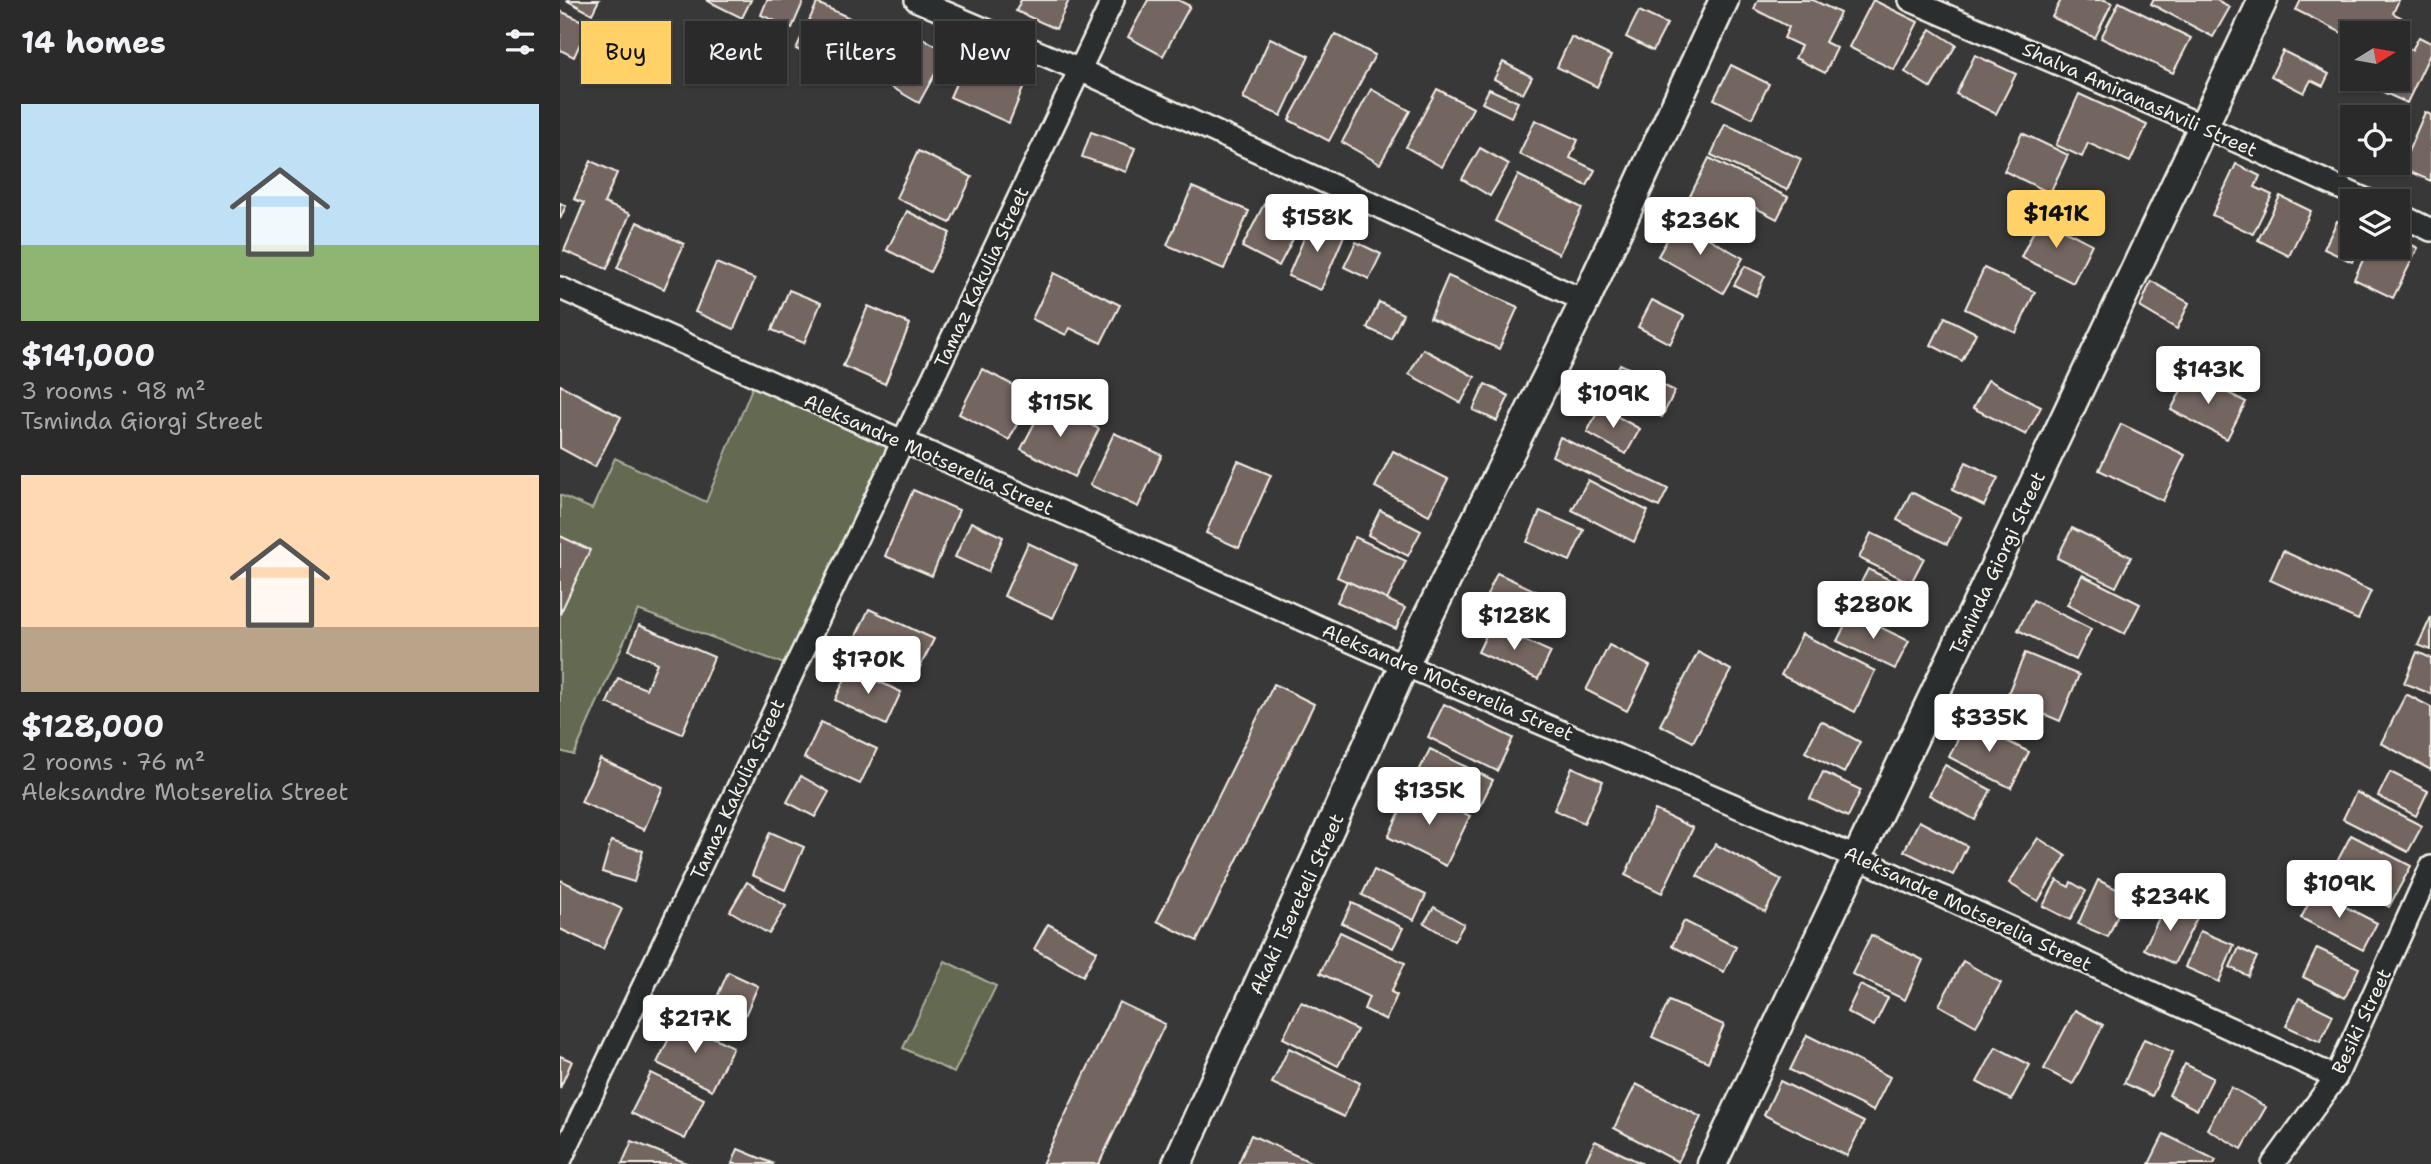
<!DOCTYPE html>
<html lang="en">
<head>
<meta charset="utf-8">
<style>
  :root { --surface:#2b2a2a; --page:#373636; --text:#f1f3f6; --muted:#a6a7a8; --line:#474647; --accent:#ffd166 }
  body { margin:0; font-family:"Shantell Sans",sans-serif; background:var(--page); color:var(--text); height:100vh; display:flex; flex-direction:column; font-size:26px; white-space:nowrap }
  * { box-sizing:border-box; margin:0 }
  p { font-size:23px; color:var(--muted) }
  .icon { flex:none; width:38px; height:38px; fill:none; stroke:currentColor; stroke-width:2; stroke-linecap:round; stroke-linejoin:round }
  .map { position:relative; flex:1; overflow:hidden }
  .side { display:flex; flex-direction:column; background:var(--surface); width:560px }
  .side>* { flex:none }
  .hud { position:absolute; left:21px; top:21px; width:665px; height:63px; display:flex; gap:14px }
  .needle { width:46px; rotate:79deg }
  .tools { position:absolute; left:1780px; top:21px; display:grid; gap:14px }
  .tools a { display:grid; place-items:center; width:70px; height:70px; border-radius:0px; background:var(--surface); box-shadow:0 2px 5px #0004,0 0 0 2px var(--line); font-size:35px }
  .price { position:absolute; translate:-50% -60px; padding:0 16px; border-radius:7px; background:#fff; color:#222; font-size:23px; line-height:46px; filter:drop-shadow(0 2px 4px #0008) }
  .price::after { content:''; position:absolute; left:50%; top:42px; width:21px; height:16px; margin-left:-10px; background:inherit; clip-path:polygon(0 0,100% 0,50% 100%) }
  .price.active { background:var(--accent); color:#111 }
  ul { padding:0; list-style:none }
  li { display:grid; align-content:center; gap:14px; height:371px; padding:0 21px }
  li span { display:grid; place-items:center; height:217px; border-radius:0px; color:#555 }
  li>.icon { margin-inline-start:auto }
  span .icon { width:126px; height:126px; fill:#fffc; stroke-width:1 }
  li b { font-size:30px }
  h2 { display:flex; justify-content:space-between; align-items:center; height:84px; padding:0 21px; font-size:30px }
  .chip { padding:0 24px; border-radius:0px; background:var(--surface); box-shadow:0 2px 5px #0004,0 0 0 2px var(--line); font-size:24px; line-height:63px }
  .chip.active { background:var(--accent); color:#111 }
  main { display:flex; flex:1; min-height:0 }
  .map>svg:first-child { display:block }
  .green { fill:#636b51; stroke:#acae9c; stroke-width:2 }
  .building { fill:#736560; stroke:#f4f1e8; stroke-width:2 }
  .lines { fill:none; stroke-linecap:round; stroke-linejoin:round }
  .street-casing { stroke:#f4f1e8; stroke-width:26 }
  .secondary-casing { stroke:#f4f1e8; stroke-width:33 }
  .street { stroke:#2a2d2e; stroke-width:21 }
  .secondary { stroke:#2a2d2e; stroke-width:28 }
  .labels { text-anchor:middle; stroke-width:5; stroke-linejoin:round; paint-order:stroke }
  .street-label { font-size:19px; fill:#f4f1e8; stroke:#2a2d2e }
</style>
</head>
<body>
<main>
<section class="side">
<h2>14 homes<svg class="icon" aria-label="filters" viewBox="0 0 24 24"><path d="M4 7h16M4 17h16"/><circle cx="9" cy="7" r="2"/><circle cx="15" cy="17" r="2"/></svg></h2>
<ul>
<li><span style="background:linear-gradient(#bfe0f5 65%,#8fb573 0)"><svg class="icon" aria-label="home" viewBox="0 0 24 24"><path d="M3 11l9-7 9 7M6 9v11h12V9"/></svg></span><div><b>$141,000</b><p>3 rooms · 98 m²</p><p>Tsminda Giorgi Street</p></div></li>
<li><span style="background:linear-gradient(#ffd9b3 70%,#b9a48a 0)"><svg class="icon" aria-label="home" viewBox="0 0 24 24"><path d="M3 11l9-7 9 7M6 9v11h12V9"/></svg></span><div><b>$128,000</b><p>2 rooms · 76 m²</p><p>Aleksandre Motserelia Street</p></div></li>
</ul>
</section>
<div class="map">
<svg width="1871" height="1164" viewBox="0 0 1871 1164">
  <rect width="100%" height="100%" fill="#393838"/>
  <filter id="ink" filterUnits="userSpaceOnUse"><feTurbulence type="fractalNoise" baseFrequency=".0143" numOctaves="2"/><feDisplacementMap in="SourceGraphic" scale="14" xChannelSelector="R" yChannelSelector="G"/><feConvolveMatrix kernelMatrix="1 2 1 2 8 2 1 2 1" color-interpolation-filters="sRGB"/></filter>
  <g filter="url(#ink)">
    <g class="green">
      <polygon points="196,378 343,443 235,668 78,610 14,755 0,751 0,495 32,509 55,458 146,502"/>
      <polygon points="385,961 436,986 394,1073 343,1048"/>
    </g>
    <g class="building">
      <polygon points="6,0 39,0 32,14"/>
      <polygon points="146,0 191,0 182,18"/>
      <polygon points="207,0 244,0 232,28 201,15"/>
      <polygon points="461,0 509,0 496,29 456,11"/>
      <polygon points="588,0 618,0 630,6 603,56 568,37"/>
      <polygon points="1198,0 1253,0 1280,13 1265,42 1277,48 1265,73 1235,58 1241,46 1224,38 1229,27 1194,9"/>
      <polygon points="1313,0 1358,22 1334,70 1289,47"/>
      <polygon points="1501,0 1545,0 1552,3 1535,38 1492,17"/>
      <polygon points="1593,0 1657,0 1670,7 1653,37 1591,4"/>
      <polygon points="1741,0 1839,0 1833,13 1842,18 1834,33 1824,30 1823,33 1792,33 1792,38 1736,10"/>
      <polygon points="1559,2 1631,38 1613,73 1541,38"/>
      <polygon points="257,3 305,25 283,71 236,49"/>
      <polygon points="0,11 29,24 14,57 0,50"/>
      <polygon points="1079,11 1107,24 1093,51 1066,37"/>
      <polygon points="341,26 387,52 359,103 312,76"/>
      <polygon points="1371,29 1396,45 1371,88 1345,72"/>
      <polygon points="775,34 815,55 769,141 729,120"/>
      <polygon points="1011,37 1051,56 1037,87 997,67"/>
      <polygon points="1859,37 1871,43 1871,52 1847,103 1812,87 1816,79 1838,79 1838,56 1841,58 1847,47 1852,50"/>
      <polygon points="710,38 749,56 721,116 683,98"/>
      <polygon points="1723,51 1769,74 1763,86 1751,80 1744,93 1711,76"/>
      <polygon points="1415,55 1456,74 1436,114 1396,94"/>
      <polygon points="408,56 466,81 449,123 390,97"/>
      <polygon points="943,62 972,77 963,94 934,79"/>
      <polygon points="1171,65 1209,84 1192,118 1154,99"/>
      <polygon points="811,89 850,111 820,164 782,142"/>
      <polygon points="877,89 913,108 882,167 846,147"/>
      <polygon points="929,89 958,102 951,117 922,103"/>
      <polygon points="1519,94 1587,125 1570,162 1528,143 1522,157 1496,145"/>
      <polygon points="1809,109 1826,117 1805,117"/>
      <polygon points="1865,112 1871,115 1871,181 1841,168"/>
      <polygon points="975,120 1018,140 1010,158 1035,170 1027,186 959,154"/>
      <polygon points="1838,123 1844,126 1838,139"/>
      <polygon points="1165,124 1241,159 1227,190 1151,155"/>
      <polygon points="531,132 575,148 566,172 522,157"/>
      <polygon points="1462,133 1508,155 1490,193 1444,171"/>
      <polygon points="920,148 949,164 930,196 902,179"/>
      <polygon points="358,151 412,177 390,223 336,198"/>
      <polygon points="1149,158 1228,197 1217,219 1194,207 1185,226 1129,198"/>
      <polygon points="31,161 57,173 44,203 70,214 47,269 4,251 24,203 14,199"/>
      <polygon points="1676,164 1700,176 1695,187 1712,195 1693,234 1652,215"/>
      <polygon points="958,175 1022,208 999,254 935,221"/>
      <polygon points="632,187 689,211 664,269 607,245"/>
      <polygon points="1720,196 1751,211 1729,256 1698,240"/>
      <polygon points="0,203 6,206 0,219"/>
      <polygon points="704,204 741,224 719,266 682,247"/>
      <polygon points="347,211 390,233 370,272 327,250"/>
      <polygon points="753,217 786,231 761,290 728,276"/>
      <polygon points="1480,218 1532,244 1513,283 1461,257"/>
      <polygon points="1118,221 1183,258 1163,293 1098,256"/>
      <polygon points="1777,221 1792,229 1792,247 1799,247 1792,262 1764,249"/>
      <polygon points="77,222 124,244 104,289 57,268"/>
      <polygon points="1838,238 1858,248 1833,298 1794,279 1809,247 1838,247"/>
      <polygon points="796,242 821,254 809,279 784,267"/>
      <polygon points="156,263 195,279 174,329 135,312"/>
      <polygon points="1185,266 1205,276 1196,296 1174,285"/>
      <polygon points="1424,268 1475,292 1456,333 1405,309"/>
      <polygon points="494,273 560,305 541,343 510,328 506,335 472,319"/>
      <polygon points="888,276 958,307 939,349 870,318"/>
      <polygon points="1591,281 1629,303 1617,329 1580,307"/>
      <polygon points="229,290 261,303 244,343 212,330"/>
      <polygon points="1092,300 1124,316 1110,344 1078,327"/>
      <polygon points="819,302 843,314 831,339 807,328"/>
      <polygon points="308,306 350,324 325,384 283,366"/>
      <polygon points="1385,317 1416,333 1402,361 1371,345"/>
      <polygon points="863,349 915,377 901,403 849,374"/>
      <polygon points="1060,364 1115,391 1102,417 1047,391"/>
      <polygon points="422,369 472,395 449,440 399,414"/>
      <polygon points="1630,373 1686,402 1667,439 1611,410"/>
      <polygon points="1428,380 1481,407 1466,435 1413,408"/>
      <polygon points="925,384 949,396 937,421 913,410"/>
      <polygon points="0,385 61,417 35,467 0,448"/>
      <polygon points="486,401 539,429 514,477 461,449"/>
      <polygon points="1040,407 1080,429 1066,454 1027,432"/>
      <polygon points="1561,424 1625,455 1603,501 1539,470"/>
      <polygon points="554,433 602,455 578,507 530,485"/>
      <polygon points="1000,437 1108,489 1099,507 992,456"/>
      <polygon points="833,451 888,479 869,515 815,487"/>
      <polygon points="678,461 711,475 679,548 646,533"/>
      <polygon points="1406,462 1438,478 1424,506 1392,490"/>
      <polygon points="1028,480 1088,511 1074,542 1012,510"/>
      <polygon points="353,490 399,510 372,576 325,556"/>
      <polygon points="1351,492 1401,517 1387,544 1337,520"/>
      <polygon points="820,510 861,531 848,556 808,535"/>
      <polygon points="980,511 1024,530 1010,561 967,542"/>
      <polygon points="411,522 443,537 428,572 395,557"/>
      <polygon points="1512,528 1571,557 1556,587 1497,558"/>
      <polygon points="1311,533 1364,558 1351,583 1299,558"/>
      <polygon points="0,536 30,550 0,614"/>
      <polygon points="795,537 846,561 827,600 777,577"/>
      <polygon points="468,543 517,566 493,618 444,596"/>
      <polygon points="1723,551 1811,591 1798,620 1710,580"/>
      <polygon points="1308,569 1360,595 1348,620 1295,594"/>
      <polygon points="937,573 987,596 972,629 922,606"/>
      <polygon points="1522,575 1580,604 1565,634 1507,605"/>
      <polygon points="787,581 845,608 836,629 777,602"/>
      <polygon points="1473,600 1531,629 1516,660 1458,630"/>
      <polygon points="309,609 374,639 358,671 294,640"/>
      <polygon points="1291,613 1349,641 1335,669 1277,641"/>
      <polygon points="1871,617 1871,650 1858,645"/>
      <polygon points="79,625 154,657 122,734 47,703 58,678 86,689 97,663 69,650"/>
      <polygon points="931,625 991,652 978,679 918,652"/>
      <polygon points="1242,634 1315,671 1295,712 1221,675"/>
      <polygon points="1049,645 1090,666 1067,711 1026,690"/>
      <polygon points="1138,652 1171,670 1133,742 1100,725"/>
      <polygon points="1857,652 1871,658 1871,694 1844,683"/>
      <polygon points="1465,653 1519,675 1500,721 1446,698"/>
      <polygon points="290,668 341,692 326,725 275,700"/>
      <polygon points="714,684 754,704 637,941 597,921"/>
      <polygon points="1846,694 1871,707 1871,770 1821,743"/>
      <polygon points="884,704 953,738 937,771 868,737"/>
      <polygon points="1261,721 1300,742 1284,773 1245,752"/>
      <polygon points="1407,721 1469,752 1451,788 1389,757"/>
      <polygon points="261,722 317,749 300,784 244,758"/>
      <polygon points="870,749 933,780 918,810 855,779"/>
      <polygon points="40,759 103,787 84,830 21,802"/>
      <polygon points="1385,765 1431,790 1415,820 1369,795"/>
      <polygon points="1012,767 1043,781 1024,823 994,810"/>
      <polygon points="1263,772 1301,790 1288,817 1250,799"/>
      <polygon points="1830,772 1868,791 1856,816 1818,796"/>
      <polygon points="241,776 269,792 255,817 227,802"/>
      <polygon points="851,788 910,816 886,866 828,837"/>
      <polygon points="1796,792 1862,826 1848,852 1783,819"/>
      <polygon points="1095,810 1133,828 1102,893 1065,875"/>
      <polygon points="1359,821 1407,846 1393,875 1344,851"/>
      <polygon points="210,832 244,847 225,890 192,875"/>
      <polygon points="1791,835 1851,866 1829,907 1770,875"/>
      <polygon points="1478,838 1506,856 1478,901 1449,883"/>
      <polygon points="51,841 83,851 74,882 42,872"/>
      <polygon points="1155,844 1222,880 1205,912 1137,876"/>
      <polygon points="814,870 866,895 854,920 802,895"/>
      <polygon points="0,880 62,909 43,949 0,929"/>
      <polygon points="1497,880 1509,887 1511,882 1526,891 1510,920 1483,906"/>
      <polygon points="1538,880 1567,894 1548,937 1518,924"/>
      <polygon points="187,882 226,906 209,934 170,911"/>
      <polygon points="1755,891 1817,923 1803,950 1741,918"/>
      <polygon points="792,903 843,928 833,948 782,923"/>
      <polygon points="1606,903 1637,918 1614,964 1584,949"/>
      <polygon points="874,907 904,924 894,941 864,923"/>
      <polygon points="1124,921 1176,947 1164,972 1112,946"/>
      <polygon points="488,924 537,951 523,976 474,949"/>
      <polygon points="1640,931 1674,945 1659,982 1625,967"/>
      <polygon points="780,932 845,963 831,992 837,995 826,1020 804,1009 809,997 760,973"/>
      <polygon points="1311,935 1363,960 1345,1000 1292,974"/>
      <polygon points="1679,948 1697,957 1688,976 1670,967"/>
      <polygon points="1757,948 1799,968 1785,998 1743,977"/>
      <polygon points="1403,961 1441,983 1416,1026 1379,1005"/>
      <polygon points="168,972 198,986 184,1018 154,1004"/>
      <polygon points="1300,985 1328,998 1314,1026 1287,1012"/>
      <polygon points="1739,998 1773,1015 1760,1042 1726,1026"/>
      <polygon points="1109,1001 1164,1025 1148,1062 1092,1037"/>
      <polygon points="559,1002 605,1024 539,1164 482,1164"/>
      <polygon points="741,1002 797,1030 778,1066 723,1038"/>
      <polygon points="1515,1010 1543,1025 1513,1084 1484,1069"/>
      <polygon points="118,1020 173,1047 152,1090 97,1063"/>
      <polygon points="1247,1035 1330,1077 1313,1111 1230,1070"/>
      <polygon points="1584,1039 1613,1052 1592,1096 1564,1083"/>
      <polygon points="1436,1047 1470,1065 1451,1100 1417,1082"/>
      <polygon points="729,1048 800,1083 784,1117 712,1083"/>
      <polygon points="0,1056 12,1061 0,1088"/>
      <polygon points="1625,1064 1653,1078 1637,1110 1609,1095"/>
      <polygon points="91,1073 144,1099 125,1139 71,1113"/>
      <polygon points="1220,1081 1304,1122 1287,1156 1204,1115"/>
      <polygon points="1076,1084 1141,1117 1118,1162 1054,1128"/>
      <polygon points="1671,1087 1706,1107 1682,1149 1647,1129"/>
      <polygon points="1604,1134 1656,1160 1654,1164 1589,1164"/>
      <polygon points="691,1135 755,1164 678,1164"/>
      <polygon points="72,1141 129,1164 62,1164"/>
      <polygon points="1035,1141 1083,1164 1024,1164"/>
      <polygon points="178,1149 214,1164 172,1164"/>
    </g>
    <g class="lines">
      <defs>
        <g id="street">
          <polyline points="356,0 520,70 1025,301"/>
          <polyline points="1350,0 1643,126 1809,201"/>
          <polyline points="1838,214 1871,230"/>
          <polyline points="0,288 844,665 1298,858 1776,1077"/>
          <polyline points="0,1161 553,0"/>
          <polyline points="1713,1164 1776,1077 1871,867"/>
        </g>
        <g id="secondary">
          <polyline points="617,1164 844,665 1025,301 1164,0"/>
          <polyline points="1152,1164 1703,0"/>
        </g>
      </defs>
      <use href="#street" class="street-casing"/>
      <use href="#secondary" class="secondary-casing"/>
      <use href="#street" class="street"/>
      <use href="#secondary" class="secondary"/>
    </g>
  </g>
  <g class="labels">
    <g class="street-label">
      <text transform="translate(1580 99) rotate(24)" y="7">Shalva Amiranashvili Street</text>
      <text transform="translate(421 277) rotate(-65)" y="7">Tamaz Kakulia Street</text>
      <text transform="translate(369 454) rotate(24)" y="7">Aleksandre Motserelia Street</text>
      <text transform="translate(1437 563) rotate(-65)" y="7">Tsminda Giorgi Street</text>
      <text transform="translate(888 682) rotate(23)" y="7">Aleksandre Motserelia Street</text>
      <text transform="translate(177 789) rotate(-65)" y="7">Tamaz Kakulia Street</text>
      <text transform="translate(736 904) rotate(-65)" y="7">Akaki Tsereteli Street</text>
      <text transform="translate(1408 908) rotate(25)" y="7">Aleksandre Motserelia Street</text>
      <text transform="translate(1801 1021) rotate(-65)" y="7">Besiki Street</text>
    </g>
  </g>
</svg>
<div class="tools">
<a><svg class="needle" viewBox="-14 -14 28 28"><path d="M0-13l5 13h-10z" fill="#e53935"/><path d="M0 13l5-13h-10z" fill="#a6a7a8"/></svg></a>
<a><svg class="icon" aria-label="locate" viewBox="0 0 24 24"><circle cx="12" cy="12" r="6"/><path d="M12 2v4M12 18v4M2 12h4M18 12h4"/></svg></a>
<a><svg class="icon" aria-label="layers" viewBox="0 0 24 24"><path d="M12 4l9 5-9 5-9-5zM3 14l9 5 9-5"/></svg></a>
</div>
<b class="price active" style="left:1496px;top:250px">$141K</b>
<b class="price" style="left:757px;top:254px">$158K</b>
<b class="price" style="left:1140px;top:257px">$236K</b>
<b class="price" style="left:1648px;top:406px">$143K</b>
<b class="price" style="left:1053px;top:430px">$109K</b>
<b class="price" style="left:500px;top:439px">$115K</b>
<b class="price" style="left:1313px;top:641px">$280K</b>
<b class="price" style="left:954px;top:652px">$128K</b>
<b class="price" style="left:308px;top:696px">$170K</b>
<b class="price" style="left:1429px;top:754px">$335K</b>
<b class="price" style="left:869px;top:827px">$135K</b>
<b class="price" style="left:1779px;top:920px">$109K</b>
<b class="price" style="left:1610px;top:933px">$234K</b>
<b class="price" style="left:135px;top:1055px">$217K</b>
<div class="hud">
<a class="chip active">Buy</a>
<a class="chip">Rent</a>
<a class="chip">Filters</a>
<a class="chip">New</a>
</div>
</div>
</main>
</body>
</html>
